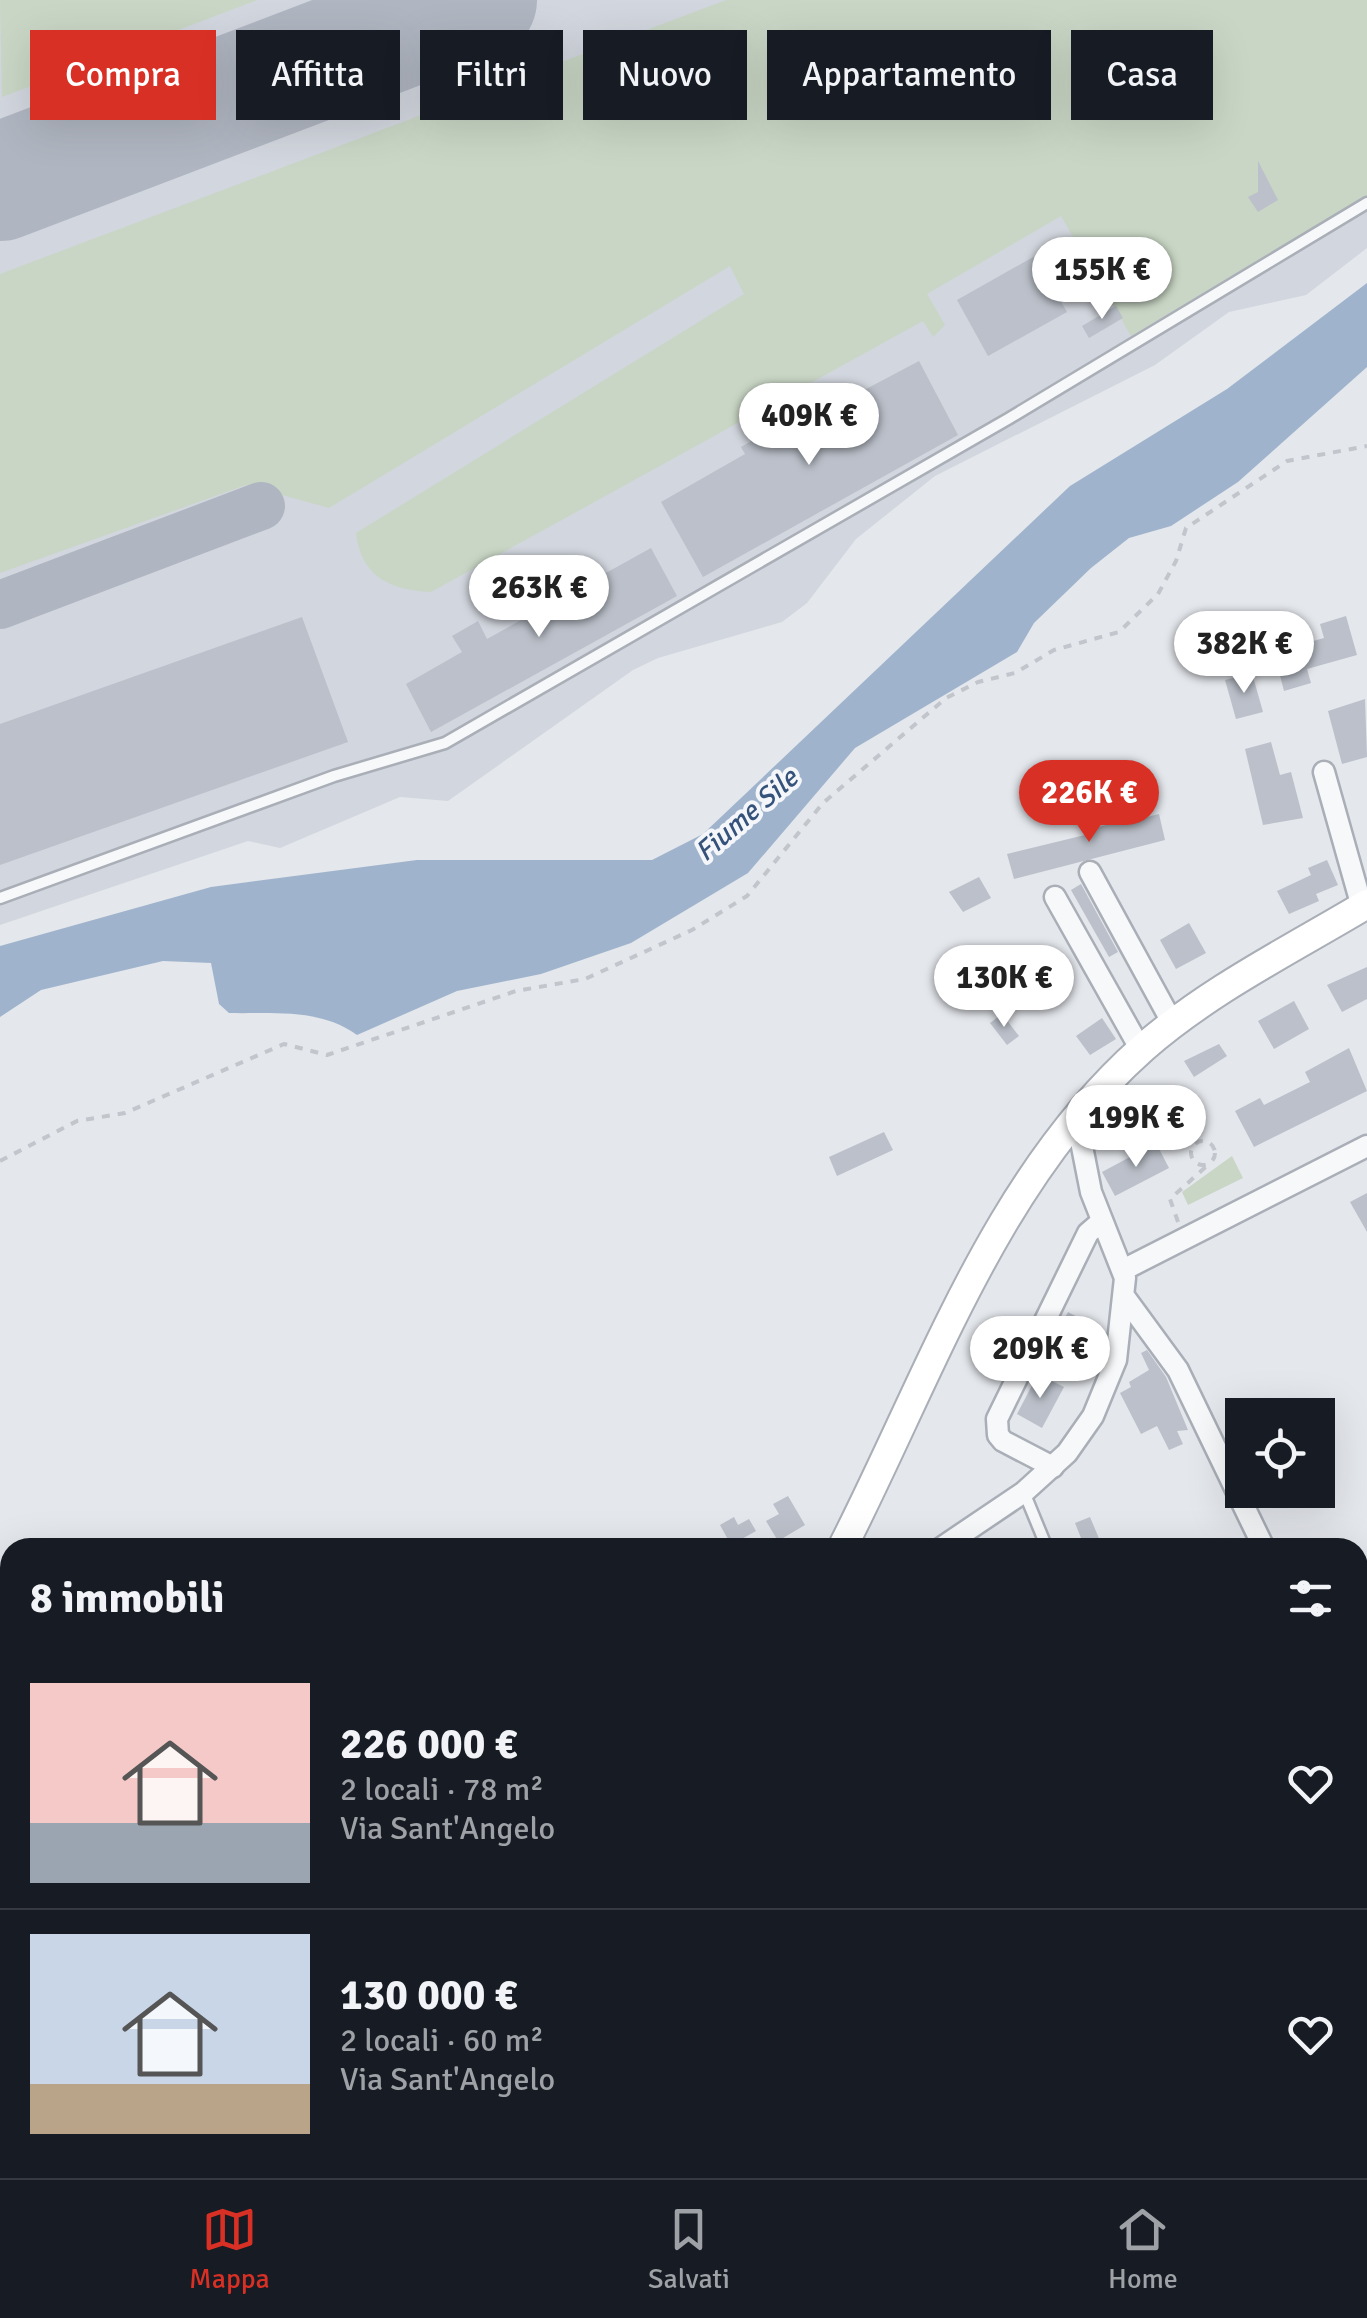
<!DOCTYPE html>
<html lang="it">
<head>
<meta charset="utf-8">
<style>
  :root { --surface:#171b24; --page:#20242c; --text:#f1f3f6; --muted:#9ea1a6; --line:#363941; --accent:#d93025 }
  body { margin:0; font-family:Signika,sans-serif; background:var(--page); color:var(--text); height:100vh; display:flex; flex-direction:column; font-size:38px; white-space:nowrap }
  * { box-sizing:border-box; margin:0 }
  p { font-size:32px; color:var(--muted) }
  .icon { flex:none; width:55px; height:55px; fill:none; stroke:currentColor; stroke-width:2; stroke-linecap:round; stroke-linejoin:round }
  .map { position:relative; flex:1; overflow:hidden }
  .side { position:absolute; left:0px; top:1538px; width:1368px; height:642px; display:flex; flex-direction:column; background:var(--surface); border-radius:30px 30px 0 0; box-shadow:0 10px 40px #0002 }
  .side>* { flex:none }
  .banner { position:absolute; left:30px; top:30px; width:1308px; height:90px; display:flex; gap:20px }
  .controls { position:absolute; left:1225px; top:1398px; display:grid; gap:20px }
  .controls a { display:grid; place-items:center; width:110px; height:110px; border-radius:0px; background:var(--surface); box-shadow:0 10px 40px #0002; font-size:50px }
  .price { position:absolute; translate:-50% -85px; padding:0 22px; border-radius:35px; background:#fff; color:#222; font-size:32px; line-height:65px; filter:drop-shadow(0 2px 5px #0008) }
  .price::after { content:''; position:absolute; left:50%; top:60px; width:30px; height:22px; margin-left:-15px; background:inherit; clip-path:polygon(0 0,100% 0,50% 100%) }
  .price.current { background:var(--accent); color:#fff }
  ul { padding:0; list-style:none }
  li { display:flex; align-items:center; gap:30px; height:250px; padding:0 30px }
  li+li { border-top:2px solid var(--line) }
  li span { display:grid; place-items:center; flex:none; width:280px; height:200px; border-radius:0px; color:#555 }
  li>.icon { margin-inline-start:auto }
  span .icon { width:120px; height:120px; fill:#fffc; stroke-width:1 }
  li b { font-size:42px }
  h2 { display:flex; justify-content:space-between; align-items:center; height:120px; padding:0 30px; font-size:42px }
  .chip { padding:0 35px; border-radius:0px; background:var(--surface); box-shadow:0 10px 40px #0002; font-size:35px; line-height:90px }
  .chip.current { background:var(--accent); color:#fff }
  .dock { display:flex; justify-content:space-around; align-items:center; height:140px; border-top:2px solid var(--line); background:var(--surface); font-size:28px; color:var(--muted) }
  .dock a { display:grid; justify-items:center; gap:5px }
  .dock .current { color:var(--accent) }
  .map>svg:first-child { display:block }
  .built { fill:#d2d6de }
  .green { fill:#c9d6c5 }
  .water { fill:#9fb4cc }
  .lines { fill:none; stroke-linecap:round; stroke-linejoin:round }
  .taxiway { stroke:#b0b6c1; stroke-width:48 }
  .runway { stroke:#b0b6c1; stroke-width:118 }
  .building { fill:#bbc0ca }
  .lane-casing { stroke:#a9aeb7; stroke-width:15 }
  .street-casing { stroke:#a9aeb7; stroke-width:25 }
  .secondary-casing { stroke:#a9aeb7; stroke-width:32 }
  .path { stroke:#c2c5cb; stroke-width:4; stroke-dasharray:8 8; stroke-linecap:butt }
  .lane { stroke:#f7f8fa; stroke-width:10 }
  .street { stroke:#f7f8fa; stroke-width:20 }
  .secondary { stroke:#fff; stroke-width:28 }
  .labels { text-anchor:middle; stroke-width:8; stroke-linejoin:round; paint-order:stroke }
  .water-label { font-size:28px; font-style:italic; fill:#34527a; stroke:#f4f6f9 }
</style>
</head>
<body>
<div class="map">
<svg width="1367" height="2178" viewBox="0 0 1367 2178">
  <rect width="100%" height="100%" fill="#e4e7ec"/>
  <polygon class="built" points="0,0 1367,0 1367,248 1306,295 1229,312 1155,365 935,476 856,539 807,603 782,622 658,658 633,670 448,801 400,797 280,848 248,841 0,925"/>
  <g class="green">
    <polygon points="0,0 257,0 2,97"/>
    <path d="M 726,0 L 1367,0 L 1367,195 L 1131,336 L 1061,216 L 927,294 L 945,325 L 933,337 L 923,321 L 431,592 C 389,590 361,576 356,533 L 744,294 L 730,266 L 329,508 L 246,485 L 0,573 L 0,274 Z"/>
    <polygon points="1232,1156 1243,1178 1188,1205 1182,1192"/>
  </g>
  <path class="water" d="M 1367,283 L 1367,367 L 1238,482 L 1171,526 L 1129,538 L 1091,568 L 1034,623 L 1017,652 L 855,748 L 748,873 L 631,943 L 541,974 L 457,991 L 357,1035 C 320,1008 273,1014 229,1013 L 219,1004 L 211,963 L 163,961 L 41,990 L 0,1017 L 0,946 L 211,887 L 417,860 L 652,860 L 703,834 L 1070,486 L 1227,389 Z"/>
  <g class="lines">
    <g class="taxiway">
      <polyline points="0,181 5,180"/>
      <polyline points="0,605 261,506"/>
    </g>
    <polyline class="runway" points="0,182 478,0"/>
  </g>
  <g class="building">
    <polygon points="1258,161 1278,200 1258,212 1248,197 1258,192"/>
    <polygon points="1035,256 1067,312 988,356 957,300"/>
    <polygon points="1116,306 1123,318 1089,338 1082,326"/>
    <polygon points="919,361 958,435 703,577 661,502 745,454 741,447 780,425 785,432"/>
    <polygon points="651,548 677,596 431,732 406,684 462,652 452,636 478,621 487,639"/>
    <polygon points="1346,616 1357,655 1307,669 1311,683 1284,691 1274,652 1324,638 1320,624"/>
    <polygon points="302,617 348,742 0,865 0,724"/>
    <polygon points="1252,673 1263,712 1236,719 1225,680"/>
    <polygon points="1365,699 1367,757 1342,764 1328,711"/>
    <polygon points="1271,742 1280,775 1291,772 1303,818 1263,825 1245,749"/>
    <polygon points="1067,773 1078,796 1062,804 1051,782"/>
    <polygon points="1132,807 1135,820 1159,814 1165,840 1014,879 1007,854 1089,834 1088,830 1117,822 1114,812"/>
    <polygon points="1327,860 1338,885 1316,894 1319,901 1289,914 1277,891 1311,875 1308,868"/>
    <polygon points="979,877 991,898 963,912 949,892"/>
    <polygon points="1081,884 1118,952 1109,957 1071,890"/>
    <polygon points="1189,923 1206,953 1176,969 1160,940"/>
    <polygon points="1058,959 1072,979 1046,997 1032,976"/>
    <polygon points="1367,967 1367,999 1342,1012 1327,985"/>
    <polygon points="1024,977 1032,989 1021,997 1012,986"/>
    <polygon points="1294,1001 1309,1029 1274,1049 1258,1021"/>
    <polygon points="1002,1014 1019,1036 1007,1045 990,1023"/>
    <polygon points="1102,1018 1116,1039 1090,1055 1076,1036"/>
    <polygon points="1219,1044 1227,1056 1194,1077 1184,1061"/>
    <polygon points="1349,1048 1367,1091 1254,1147 1235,1111 1260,1098 1264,1105 1310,1082 1305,1072"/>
    <polygon points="1154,1094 1168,1108 1162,1113 1172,1123 1151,1145 1130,1123"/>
    <polygon points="884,1132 893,1150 837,1176 829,1157"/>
    <polygon points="1156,1143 1169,1168 1115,1196 1102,1172"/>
    <polygon points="1367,1193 1367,1232 1350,1202"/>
    <polygon points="1068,1312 1096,1327 1076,1362 1049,1348"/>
    <polygon points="1147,1350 1166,1377 1188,1430 1177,1431 1183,1444 1169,1450 1157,1426 1141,1434 1120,1393 1131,1387 1129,1382 1149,1370 1141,1353"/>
    <polygon points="1038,1374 1064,1387 1042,1428 1017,1414"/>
    <polygon points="788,1496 805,1525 778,1541 766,1521 779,1514 773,1504"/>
    <polygon points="734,1517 738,1525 749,1519 756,1531 731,1545 720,1525"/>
    <polygon points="1090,1517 1103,1548 1085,1548 1075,1523"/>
  </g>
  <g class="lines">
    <defs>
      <g id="lane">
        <polyline points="0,898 334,776 445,743 1008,419 1367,203"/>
        <polyline points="1024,1492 1047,1548"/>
      </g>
      <g id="street">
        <polyline points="1324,772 1362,907"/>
        <polyline points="1090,872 1173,1024"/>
        <polyline points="1055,897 1141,1050"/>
        <polyline points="1123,1270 1367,1146"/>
        <polyline points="1126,1299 1178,1370 1264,1548"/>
        <polyline points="1053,1467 1003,1441 998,1435 997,1419 1088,1233 1102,1221"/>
        <polyline points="941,1548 1024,1492 1067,1453 1093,1416 1116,1360 1125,1278 1091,1192 1076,1116"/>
        <polyline points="1358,1745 1367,1769"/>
        <polyline points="0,1895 10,1916"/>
      </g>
      <g id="secondary">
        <path d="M 842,1548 C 930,1376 995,1179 1143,1048 C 1209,990 1292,949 1367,904"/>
        <polyline points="0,2171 10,2164"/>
      </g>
    </defs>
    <use href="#lane" class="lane-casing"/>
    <use href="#street" class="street-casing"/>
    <use href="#secondary" class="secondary-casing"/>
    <g class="path">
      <circle cx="1203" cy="1153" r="12"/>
      <polyline points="0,1161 77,1121 125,1113 284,1044 327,1055 516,991 585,979 692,930 747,896 823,803 946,698 978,682 1015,673 1054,650 1119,632 1158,594 1176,561 1186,528 1287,461 1367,446"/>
      <polyline points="1178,1222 1170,1199 1210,1163"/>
    </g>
    <use href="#lane" class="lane"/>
    <use href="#street" class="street"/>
    <use href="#secondary" class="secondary"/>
  </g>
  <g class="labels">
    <g class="water-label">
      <text transform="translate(746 814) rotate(-41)" y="10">Fiume Sile</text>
    </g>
  </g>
</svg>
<div class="controls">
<a><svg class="icon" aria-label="locate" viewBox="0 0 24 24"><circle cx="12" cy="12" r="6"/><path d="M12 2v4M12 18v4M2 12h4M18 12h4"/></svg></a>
</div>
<b class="price" style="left:1102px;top:322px">155K €</b>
<b class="price" style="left:809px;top:468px">409K €</b>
<b class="price" style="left:539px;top:640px">263K €</b>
<b class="price" style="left:1244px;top:696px">382K €</b>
<b class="price current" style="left:1089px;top:845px">226K €</b>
<b class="price" style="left:1004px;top:1030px">130K €</b>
<b class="price" style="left:1136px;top:1170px">199K €</b>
<b class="price" style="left:1040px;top:1401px">209K €</b>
<div class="banner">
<a class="chip current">Compra</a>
<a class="chip">Affitta</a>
<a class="chip">Filtri</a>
<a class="chip">Nuovo</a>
<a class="chip">Appartamento</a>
<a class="chip">Casa</a>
</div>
<section class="side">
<h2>8 immobili<svg class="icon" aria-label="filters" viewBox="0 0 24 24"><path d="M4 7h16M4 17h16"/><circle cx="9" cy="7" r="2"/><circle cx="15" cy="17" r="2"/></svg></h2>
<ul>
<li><span style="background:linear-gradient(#f6c9c9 70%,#9aa5b1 0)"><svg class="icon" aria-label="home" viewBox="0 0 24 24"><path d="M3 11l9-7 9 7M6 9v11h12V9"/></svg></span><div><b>226 000 €</b><p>2 locali · 78 m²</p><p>Via Sant'Angelo</p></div><svg class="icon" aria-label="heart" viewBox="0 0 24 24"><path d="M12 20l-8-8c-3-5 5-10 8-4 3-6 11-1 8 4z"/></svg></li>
<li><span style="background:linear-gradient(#c9d6e8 75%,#b9a48a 0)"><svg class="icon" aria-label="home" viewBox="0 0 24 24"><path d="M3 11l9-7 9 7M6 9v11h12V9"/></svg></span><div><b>130 000 €</b><p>2 locali · 60 m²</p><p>Via Sant'Angelo</p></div><svg class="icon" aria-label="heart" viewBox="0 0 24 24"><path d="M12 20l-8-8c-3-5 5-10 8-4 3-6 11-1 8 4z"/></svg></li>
</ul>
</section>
</div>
<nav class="dock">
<a class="current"><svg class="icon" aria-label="map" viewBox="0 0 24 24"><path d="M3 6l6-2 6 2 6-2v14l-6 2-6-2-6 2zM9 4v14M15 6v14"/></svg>Mappa</a>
<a><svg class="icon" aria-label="saved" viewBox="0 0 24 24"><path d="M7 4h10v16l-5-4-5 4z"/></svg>Salvati</a>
<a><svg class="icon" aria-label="home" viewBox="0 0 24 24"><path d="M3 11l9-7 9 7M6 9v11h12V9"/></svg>Home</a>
</nav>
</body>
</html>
